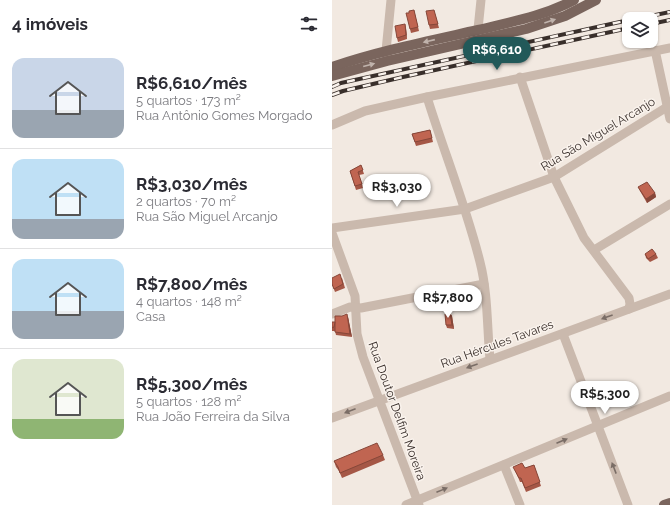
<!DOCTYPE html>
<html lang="pt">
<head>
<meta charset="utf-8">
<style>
  :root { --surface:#fff; --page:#f2f2f3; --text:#2b2b33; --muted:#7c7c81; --line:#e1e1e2; --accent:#225959 }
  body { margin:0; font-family:Raleway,sans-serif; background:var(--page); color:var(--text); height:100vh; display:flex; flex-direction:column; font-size:15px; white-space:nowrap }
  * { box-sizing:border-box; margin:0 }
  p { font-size:13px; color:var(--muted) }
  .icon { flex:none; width:22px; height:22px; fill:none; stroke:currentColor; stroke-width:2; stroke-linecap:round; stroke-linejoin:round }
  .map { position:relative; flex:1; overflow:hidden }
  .sheet { display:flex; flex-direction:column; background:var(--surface); width:332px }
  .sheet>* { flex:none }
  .tools { position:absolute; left:290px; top:12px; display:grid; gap:8px }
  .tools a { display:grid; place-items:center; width:36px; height:36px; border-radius:8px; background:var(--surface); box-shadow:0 1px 3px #0004; font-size:20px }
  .price { position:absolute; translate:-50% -34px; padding:0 9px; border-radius:14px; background:#fff; color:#222; font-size:13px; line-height:26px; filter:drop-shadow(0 1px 2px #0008) }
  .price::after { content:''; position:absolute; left:50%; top:24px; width:12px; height:9px; margin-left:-6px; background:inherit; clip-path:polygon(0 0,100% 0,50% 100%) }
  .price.active { background:var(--accent); color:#fff }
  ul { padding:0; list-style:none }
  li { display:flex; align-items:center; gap:12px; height:100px; padding:0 12px }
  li+li { border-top:1px solid var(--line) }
  li span { display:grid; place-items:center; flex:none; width:112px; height:80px; border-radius:12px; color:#555 }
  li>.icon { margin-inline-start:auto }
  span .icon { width:48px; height:48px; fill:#fffc; stroke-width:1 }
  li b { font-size:17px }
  h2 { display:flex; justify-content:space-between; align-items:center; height:48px; padding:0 12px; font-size:17px }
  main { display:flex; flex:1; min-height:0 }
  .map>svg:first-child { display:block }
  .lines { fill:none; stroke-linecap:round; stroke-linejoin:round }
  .minor { stroke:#cab9ad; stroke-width:9 }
  .major { stroke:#7a655d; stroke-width:10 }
  .rail-casing { stroke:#392f2b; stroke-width:4 }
  .rail { stroke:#faf3ed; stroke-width:2.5; stroke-dasharray:8; stroke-linecap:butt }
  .wall { fill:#a55746 }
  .shaded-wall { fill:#864739 }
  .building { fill:#c06551; stroke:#864739 }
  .oneway { fill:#c0b3ac }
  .oneway2 { fill:#7a6d66 }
  .labels { text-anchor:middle; stroke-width:3; stroke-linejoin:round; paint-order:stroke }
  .street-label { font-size:12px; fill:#392f2b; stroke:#faf3ed }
</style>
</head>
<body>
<main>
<section class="sheet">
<h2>4 imóveis<svg class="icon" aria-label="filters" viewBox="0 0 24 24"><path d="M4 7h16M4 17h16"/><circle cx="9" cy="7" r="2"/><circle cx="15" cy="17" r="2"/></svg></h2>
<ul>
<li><span style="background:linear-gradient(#c9d6e8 65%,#9aa5b1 0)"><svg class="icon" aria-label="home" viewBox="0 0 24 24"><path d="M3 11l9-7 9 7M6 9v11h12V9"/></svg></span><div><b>R$6,610/mês</b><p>5 quartos · 173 m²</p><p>Rua Antônio Gomes Morgado</p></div></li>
<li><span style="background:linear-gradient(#bfe0f5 75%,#9aa5b1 0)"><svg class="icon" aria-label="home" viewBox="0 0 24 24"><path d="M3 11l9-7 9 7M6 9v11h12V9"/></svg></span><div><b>R$3,030/mês</b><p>2 quartos · 70 m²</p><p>Rua São Miguel Arcanjo</p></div></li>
<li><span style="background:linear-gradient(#bfe0f5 65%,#9aa5b1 0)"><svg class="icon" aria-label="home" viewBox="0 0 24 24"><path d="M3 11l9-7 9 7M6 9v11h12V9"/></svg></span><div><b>R$7,800/mês</b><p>4 quartos · 148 m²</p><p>Casa</p></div></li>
<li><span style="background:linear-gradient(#dfe7d0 75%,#8fb573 0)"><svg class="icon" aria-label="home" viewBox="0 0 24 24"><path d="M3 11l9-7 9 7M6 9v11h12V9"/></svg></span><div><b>R$5,300/mês</b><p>5 quartos · 128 m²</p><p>Rua João Ferreira da Silva</p></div></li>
</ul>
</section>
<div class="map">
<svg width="338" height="505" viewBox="0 0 338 505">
  <rect width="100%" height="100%" fill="#f2e9e1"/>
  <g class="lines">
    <g class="minor">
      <polyline points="146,29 149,0"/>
      <polyline points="323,50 338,119"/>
      <polyline points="55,57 54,51 59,0"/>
      <polyline points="188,77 222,177 252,238 297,298 298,304 297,309"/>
      <path d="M 95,97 C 112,152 134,206 148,262 C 156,293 155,328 158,359"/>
      <polyline points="0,125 33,111 95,97 338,48"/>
      <polyline points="0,228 133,209 222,177 335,107"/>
      <polyline points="0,233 23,296 25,334 31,357 87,505"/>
      <polyline points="262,250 338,204"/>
      <polyline points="0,314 18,307 29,308 152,284"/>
      <polyline points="231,334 296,505"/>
      <polyline points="0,418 338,294"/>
      <polyline points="172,465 188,505"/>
      <polyline points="74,505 338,396"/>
    </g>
    <g class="major">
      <path d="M 0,67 C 47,51 97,41 146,30 C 179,22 212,16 242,0"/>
      <polyline points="0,76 55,61 194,29 233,16 264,0"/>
      <polyline points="332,505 338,503"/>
    </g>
    <defs>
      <g id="rail">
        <polyline points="304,19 338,12"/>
        <polyline points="319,24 338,20"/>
        <polyline points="0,87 9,83 297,20"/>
        <polyline points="0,95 11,91 71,77 297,28"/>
      </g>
    </defs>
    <use href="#rail" class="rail-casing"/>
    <use href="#rail" class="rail"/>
  </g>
  <g class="wall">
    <polygon points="82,10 87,31 79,33 78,29 77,13"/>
    <polygon points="102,10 107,28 98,29 97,25"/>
    <polygon points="73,24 74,28 75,39 66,42 65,38"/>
    <polygon points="98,130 101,142 84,146 80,134"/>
    <polygon points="29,165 32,174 27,175 31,188 24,190 18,171"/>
    <polygon points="306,187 323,193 324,197 315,203 308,191"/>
    <polygon points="313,254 324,254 326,258 318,262 314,258"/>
    <polygon points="10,278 13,288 3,292 0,284"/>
    <polygon points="118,313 120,316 122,329 115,328 114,325"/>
    <polygon points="16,317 20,337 4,335 3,331 0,331 0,322 3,323"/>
    <polygon points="51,455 53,460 10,478 7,471 4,467 2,461"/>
    <polygon points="202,465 209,486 194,492 190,482 188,482 183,470 193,468"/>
  </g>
  <g class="shaded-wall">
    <polygon points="73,24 74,28 75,39 74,35"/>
    <polygon points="323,193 324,197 315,203 314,199"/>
    <polygon points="118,313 120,316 122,329 120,325"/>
    <polygon points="15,314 16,317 20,337 18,334"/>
  </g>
  <g class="building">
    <polygon points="82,10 86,27 78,29 74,13 77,13 77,11"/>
    <polygon points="102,10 106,24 97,25 94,11"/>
    <polygon points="73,24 74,35 65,38 63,26"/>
    <polygon points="98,130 100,138 83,142 80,134"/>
    <polygon points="29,165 31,170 26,172 30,184 23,186 18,171"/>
    <polygon points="315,182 323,193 314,199 306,187"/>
    <polygon points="320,249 324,254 316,259 313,254"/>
    <polygon points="8,274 11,284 2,289 0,284 0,278"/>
    <polygon points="118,313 120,325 114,325 113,314"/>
    <polygon points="15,314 18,334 3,332 3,316 10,316"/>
    <polygon points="0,322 3,322 2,327 0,328"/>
    <polygon points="45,443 51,455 8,473 6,467 2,461"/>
    <polygon points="190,463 193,468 202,465 208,482 193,488 189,478 187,478 181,467"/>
  </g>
  <defs><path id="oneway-solid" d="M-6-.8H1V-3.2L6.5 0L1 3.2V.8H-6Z"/></defs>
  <g class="oneway">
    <use href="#oneway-solid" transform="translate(218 21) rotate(-19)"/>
    <use href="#oneway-solid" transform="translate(97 41) rotate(167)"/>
    <use href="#oneway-solid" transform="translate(37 65) rotate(-15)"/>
  </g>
  <g class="oneway2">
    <use href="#oneway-solid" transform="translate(275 317) rotate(160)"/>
    <use href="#oneway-solid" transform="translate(140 366) rotate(160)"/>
    <use href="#oneway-solid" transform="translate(18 411) rotate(159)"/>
    <use href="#oneway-solid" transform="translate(230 441) rotate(-23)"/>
    <use href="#oneway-solid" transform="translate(282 468) rotate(-111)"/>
    <use href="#oneway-solid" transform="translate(110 490) rotate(-22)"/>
  </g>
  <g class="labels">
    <g class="street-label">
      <text transform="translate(266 134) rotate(-31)" y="4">Rua São Miguel Arcanjo</text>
      <text transform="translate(165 344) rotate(-20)" y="4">Rua Hércules Tavares</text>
      <text transform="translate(65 411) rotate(70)" y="4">Rua Doutor Delfim Moreira</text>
    </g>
  </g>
</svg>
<div class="tools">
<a><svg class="icon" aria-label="layers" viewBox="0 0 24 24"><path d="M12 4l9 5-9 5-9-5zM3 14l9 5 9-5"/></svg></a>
</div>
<b class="price active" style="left:165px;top:71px">R$6,610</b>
<b class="price" style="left:65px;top:208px">R$3,030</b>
<b class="price" style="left:116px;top:319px">R$7,800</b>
<b class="price" style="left:273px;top:415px">R$5,300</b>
</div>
</main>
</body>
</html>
